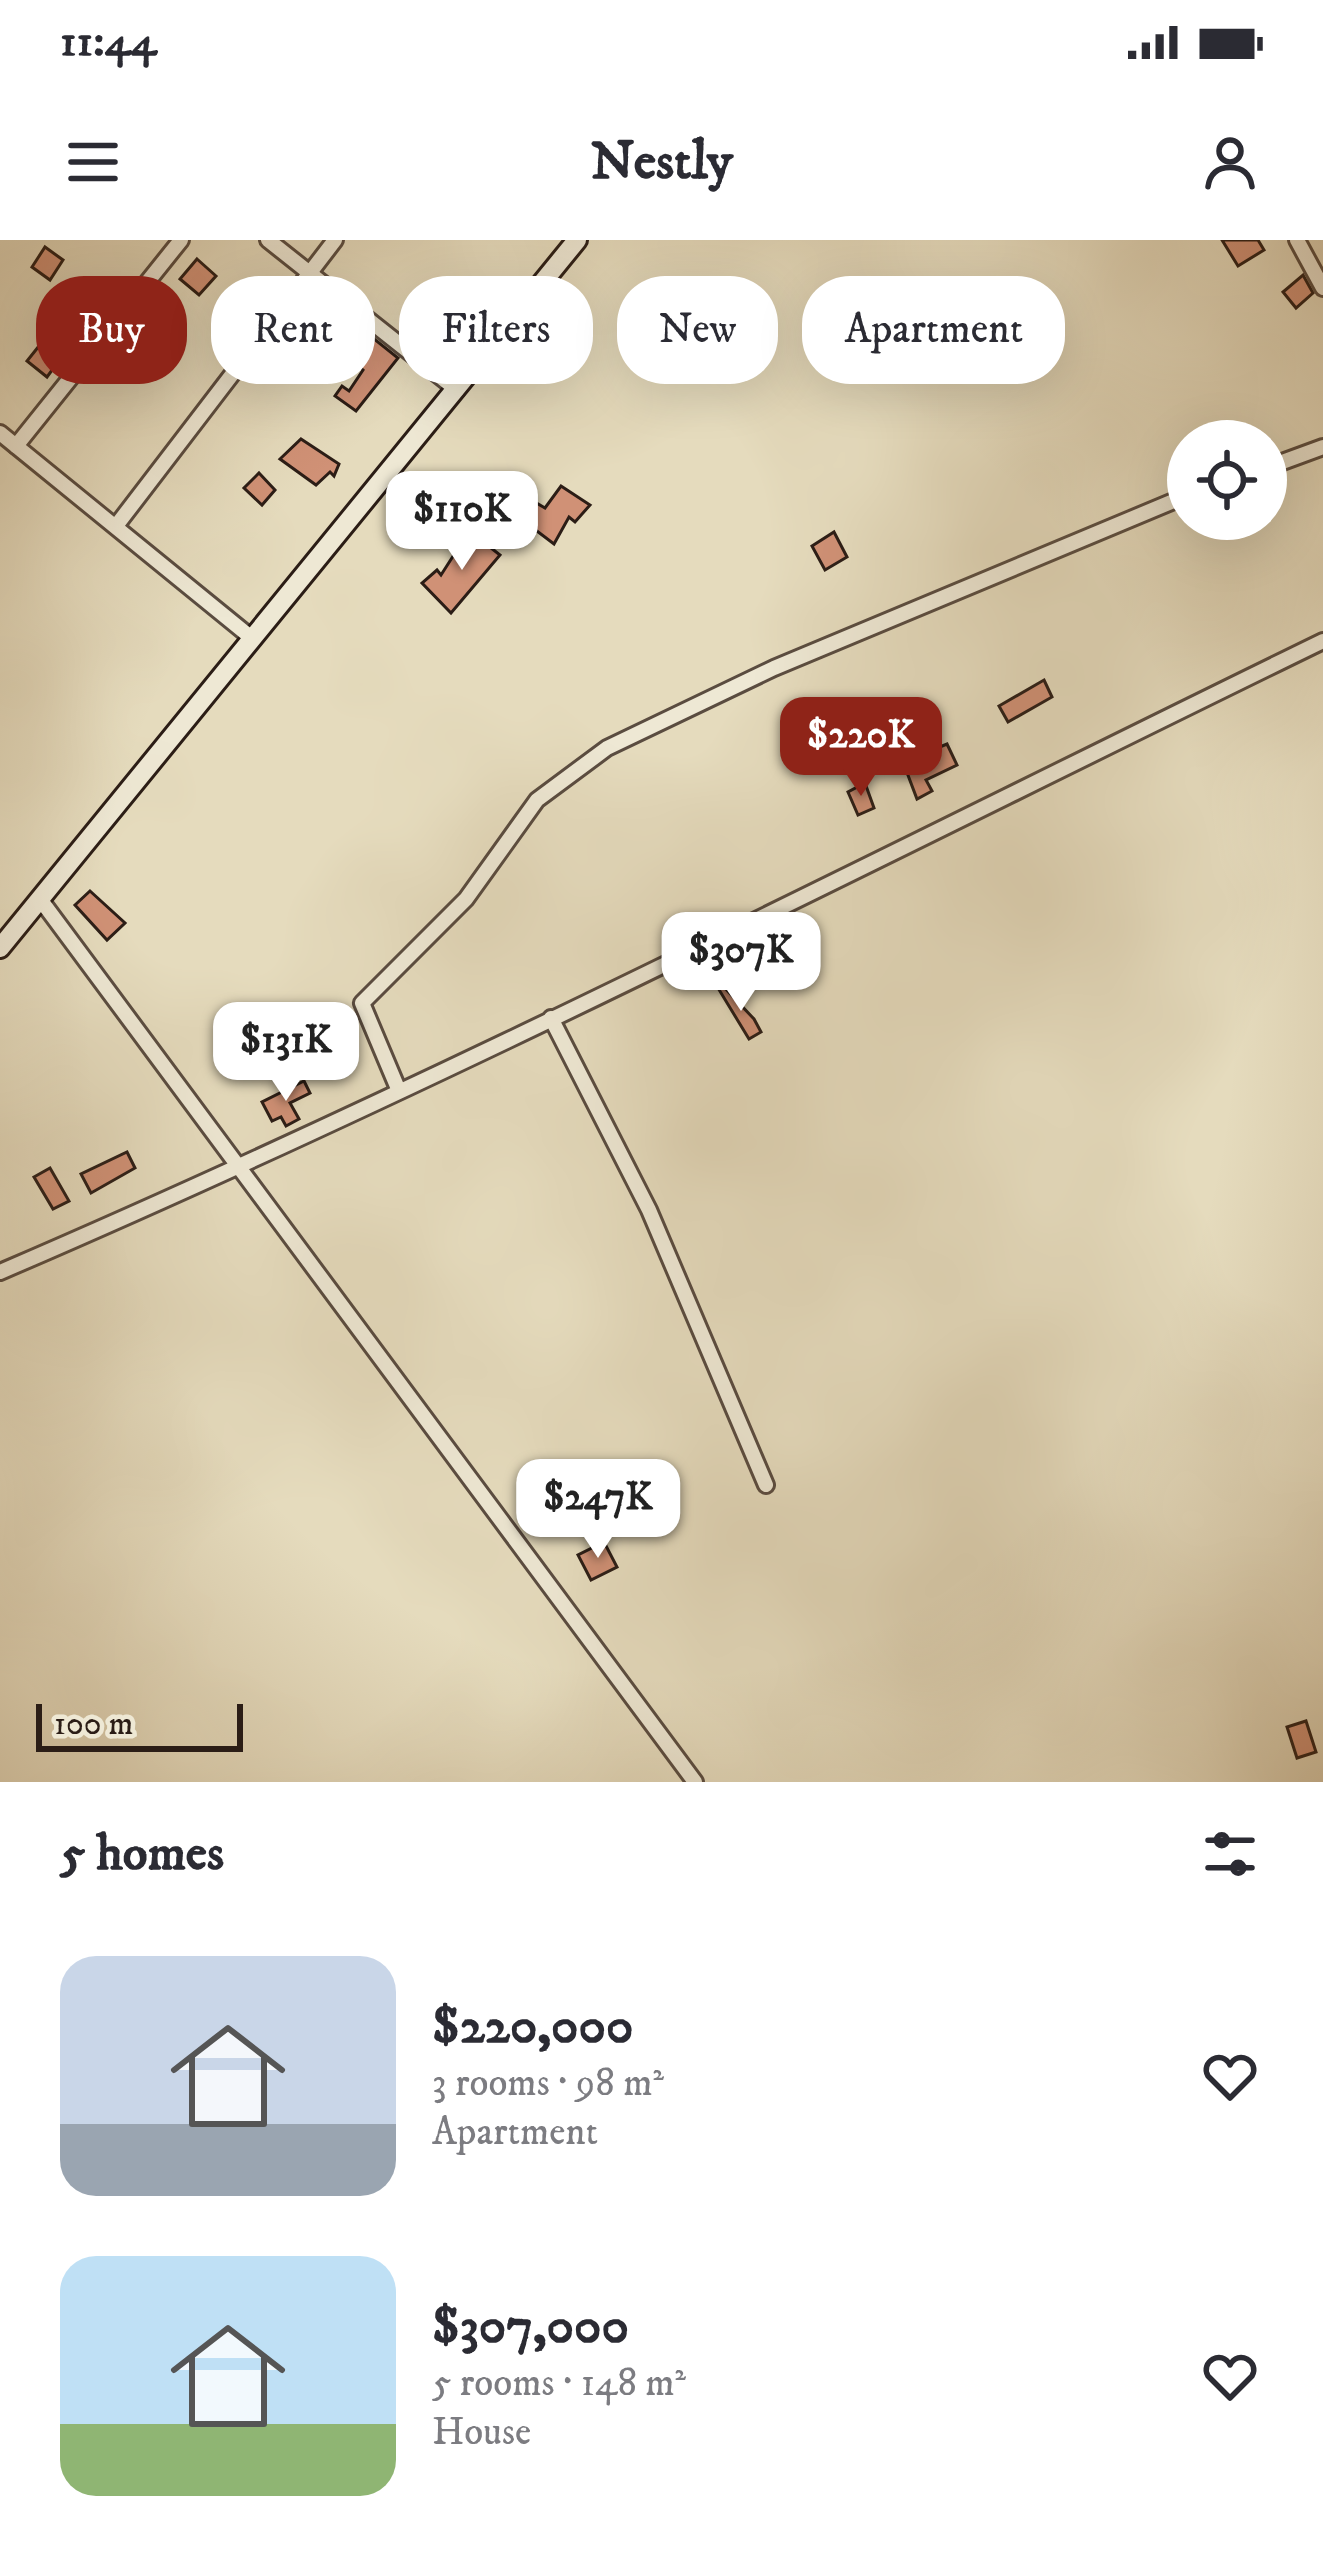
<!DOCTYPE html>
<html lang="en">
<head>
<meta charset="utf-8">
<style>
  :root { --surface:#fff; --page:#f2f2f3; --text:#2b2b33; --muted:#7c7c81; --accent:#8f2418 }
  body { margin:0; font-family:"IM FELL DW Pica",serif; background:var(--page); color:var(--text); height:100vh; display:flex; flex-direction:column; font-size:45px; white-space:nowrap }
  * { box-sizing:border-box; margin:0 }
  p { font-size:39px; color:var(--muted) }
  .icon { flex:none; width:66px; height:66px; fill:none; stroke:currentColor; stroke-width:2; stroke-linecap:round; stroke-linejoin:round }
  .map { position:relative; height:1542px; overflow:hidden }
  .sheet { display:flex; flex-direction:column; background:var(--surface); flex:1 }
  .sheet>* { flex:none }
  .guide { position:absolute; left:36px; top:36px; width:1251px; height:108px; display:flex; gap:24px }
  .fabs { position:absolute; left:1167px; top:180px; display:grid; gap:24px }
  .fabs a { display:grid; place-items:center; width:120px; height:120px; border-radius:50%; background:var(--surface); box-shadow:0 12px 48px #0002; font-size:60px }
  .scale { position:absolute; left:36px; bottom:30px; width:207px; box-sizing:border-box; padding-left:12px; border:6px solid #2b1d16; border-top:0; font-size:33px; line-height:42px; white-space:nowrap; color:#2b1d16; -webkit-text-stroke:9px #eee8d4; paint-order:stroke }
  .price { position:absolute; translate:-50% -102px; padding:0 27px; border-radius:24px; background:#fff; color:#222; font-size:39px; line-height:78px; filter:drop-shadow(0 3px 6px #0008) }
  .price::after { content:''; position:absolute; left:50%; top:72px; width:36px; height:27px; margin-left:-18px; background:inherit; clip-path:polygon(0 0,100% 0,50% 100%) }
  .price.on { background:var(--accent); color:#fff }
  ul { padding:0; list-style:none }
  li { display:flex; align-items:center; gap:36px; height:300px; padding:0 60px }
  li span { display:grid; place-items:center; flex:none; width:336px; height:240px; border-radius:36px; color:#555 }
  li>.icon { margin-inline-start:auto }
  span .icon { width:144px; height:144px; fill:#fffc; stroke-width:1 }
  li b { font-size:51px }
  h2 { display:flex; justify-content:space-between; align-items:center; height:144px; padding:0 60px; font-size:51px }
  .chip { padding:0 42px; border-radius:48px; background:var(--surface); box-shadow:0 12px 48px #0002; font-size:42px; line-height:108px }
  .chip.on { background:var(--accent); color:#fff }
  .status { display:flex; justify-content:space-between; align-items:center; height:84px; padding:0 60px; background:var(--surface); direction:ltr }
  .status svg { height:33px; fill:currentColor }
  header { display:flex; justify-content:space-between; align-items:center; height:156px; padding:0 60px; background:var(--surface); font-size:54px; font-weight:700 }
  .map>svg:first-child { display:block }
  .building { fill:#d09176; stroke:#2b1d16; stroke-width:3 }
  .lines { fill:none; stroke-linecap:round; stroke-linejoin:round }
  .minor-casing { stroke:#5a4c40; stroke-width:20 }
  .secondary-casing { stroke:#2b1d16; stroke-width:24 }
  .minor { stroke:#eee8d4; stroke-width:14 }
  .secondary { stroke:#eee8d4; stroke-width:18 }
</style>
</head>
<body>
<div class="status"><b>11:44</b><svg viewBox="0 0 49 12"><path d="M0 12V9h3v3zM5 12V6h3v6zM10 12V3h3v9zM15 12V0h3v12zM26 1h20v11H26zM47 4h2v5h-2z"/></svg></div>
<header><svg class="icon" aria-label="menu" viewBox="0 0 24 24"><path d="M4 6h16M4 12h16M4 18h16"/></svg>Nestly<svg class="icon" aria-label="person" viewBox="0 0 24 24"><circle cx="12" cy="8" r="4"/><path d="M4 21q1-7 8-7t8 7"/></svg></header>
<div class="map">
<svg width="1323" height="1542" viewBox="0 0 1323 1542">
  <rect width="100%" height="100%" fill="#e5dbbd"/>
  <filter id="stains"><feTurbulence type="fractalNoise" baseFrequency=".00167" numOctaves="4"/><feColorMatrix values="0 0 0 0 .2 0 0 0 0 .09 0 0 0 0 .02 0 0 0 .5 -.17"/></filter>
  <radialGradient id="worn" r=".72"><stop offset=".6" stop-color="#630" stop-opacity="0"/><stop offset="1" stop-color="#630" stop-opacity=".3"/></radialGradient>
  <g class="building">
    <polygon points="1222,0 1258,0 1264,10 1238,26"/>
    <polygon points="45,7 63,20 50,40 32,27"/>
    <polygon points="197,19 216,36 199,55 180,39"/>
    <polygon points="1303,35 1313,53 1296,68 1283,52"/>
    <polygon points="317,73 328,81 299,119 283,107 292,95 298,98"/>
    <polygon points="352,94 367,105 373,98 398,118 356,171 335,156 342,146 349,151 363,130 353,121 358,116 343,106"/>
    <polygon points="39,106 58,122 47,137 27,121"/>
    <polygon points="301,199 339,224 334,236 330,232 316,245 280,219"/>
    <polygon points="259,233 275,250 262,265 244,248"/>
    <polygon points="561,246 590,265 575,282 569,277 554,304 525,282 533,261 545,268"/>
    <polygon points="834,292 847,317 825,330 812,306"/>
    <polygon points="476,296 500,315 451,373 422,343 437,330 441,335 457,310"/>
    <polygon points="1044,440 1052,457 1008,482 999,466"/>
    <polygon points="947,504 957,525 926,540 932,551 917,559 903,522"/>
    <polygon points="865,543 874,568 858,575 848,552"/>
    <polygon points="90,651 125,683 107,700 75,665"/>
    <polygon points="722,745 754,779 761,792 749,799 718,748"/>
    <polygon points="304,841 310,853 290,863 299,879 286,886 281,877 272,881 262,862"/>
    <polygon points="127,912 135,928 91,953 81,934"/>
    <polygon points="50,928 69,961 53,969 34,937"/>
    <polygon points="604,1302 617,1327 591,1340 578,1315"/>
    <polygon points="1306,1481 1316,1512 1297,1518 1287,1487"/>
  </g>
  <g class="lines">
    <defs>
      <g id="minor">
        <polyline points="268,0 457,150"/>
        <polyline points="1297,0 1323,48"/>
        <polyline points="0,193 253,399"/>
        <polyline points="16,206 181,0"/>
        <polyline points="1266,228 1323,207"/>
        <polyline points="116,286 335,0"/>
        <polyline points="40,659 695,1542"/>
        <polyline points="551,778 649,970 766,1245"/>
        <polyline points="399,851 362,763 466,659 537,560 607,508 774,428 1188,255"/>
        <path d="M 0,1032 C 449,839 884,615 1323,401"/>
      </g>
      <polyline id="secondary" points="0,708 577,0"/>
    </defs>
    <use href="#minor" class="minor-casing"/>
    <use href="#secondary" class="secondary-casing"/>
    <use href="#minor" class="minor"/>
    <use href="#secondary" class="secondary"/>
  </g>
  <rect width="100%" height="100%" filter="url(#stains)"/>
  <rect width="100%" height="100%" fill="url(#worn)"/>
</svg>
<div class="fabs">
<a><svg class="icon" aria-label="locate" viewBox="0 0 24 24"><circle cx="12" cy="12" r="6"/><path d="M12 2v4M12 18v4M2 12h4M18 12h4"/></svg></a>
</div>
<div class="scale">100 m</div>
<b class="price" style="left:462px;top:333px">$110K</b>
<b class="price on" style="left:861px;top:559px">$220K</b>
<b class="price" style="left:741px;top:774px">$307K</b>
<b class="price" style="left:286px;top:864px">$131K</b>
<b class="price" style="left:598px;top:1321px">$247K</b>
<div class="guide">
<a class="chip on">Buy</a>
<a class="chip">Rent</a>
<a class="chip">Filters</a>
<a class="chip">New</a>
<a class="chip">Apartment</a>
</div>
</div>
<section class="sheet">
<h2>5 homes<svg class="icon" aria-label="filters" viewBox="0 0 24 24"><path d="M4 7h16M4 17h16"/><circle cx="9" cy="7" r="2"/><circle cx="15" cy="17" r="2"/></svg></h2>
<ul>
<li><span style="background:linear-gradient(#c9d6e8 70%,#9aa5b1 0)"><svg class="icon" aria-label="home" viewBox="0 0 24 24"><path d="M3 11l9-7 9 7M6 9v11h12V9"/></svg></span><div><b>$220,000</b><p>3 rooms · 98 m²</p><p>Apartment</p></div><svg class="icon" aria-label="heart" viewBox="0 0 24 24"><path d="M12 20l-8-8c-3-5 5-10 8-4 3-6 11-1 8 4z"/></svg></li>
<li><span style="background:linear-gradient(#bfe0f5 70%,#8fb573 0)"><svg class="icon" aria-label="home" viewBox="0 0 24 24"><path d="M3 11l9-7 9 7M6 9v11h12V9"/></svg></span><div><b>$307,000</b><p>5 rooms · 148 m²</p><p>House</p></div><svg class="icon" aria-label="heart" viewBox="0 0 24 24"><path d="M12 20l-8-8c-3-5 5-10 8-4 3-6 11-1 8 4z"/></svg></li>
</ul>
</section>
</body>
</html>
